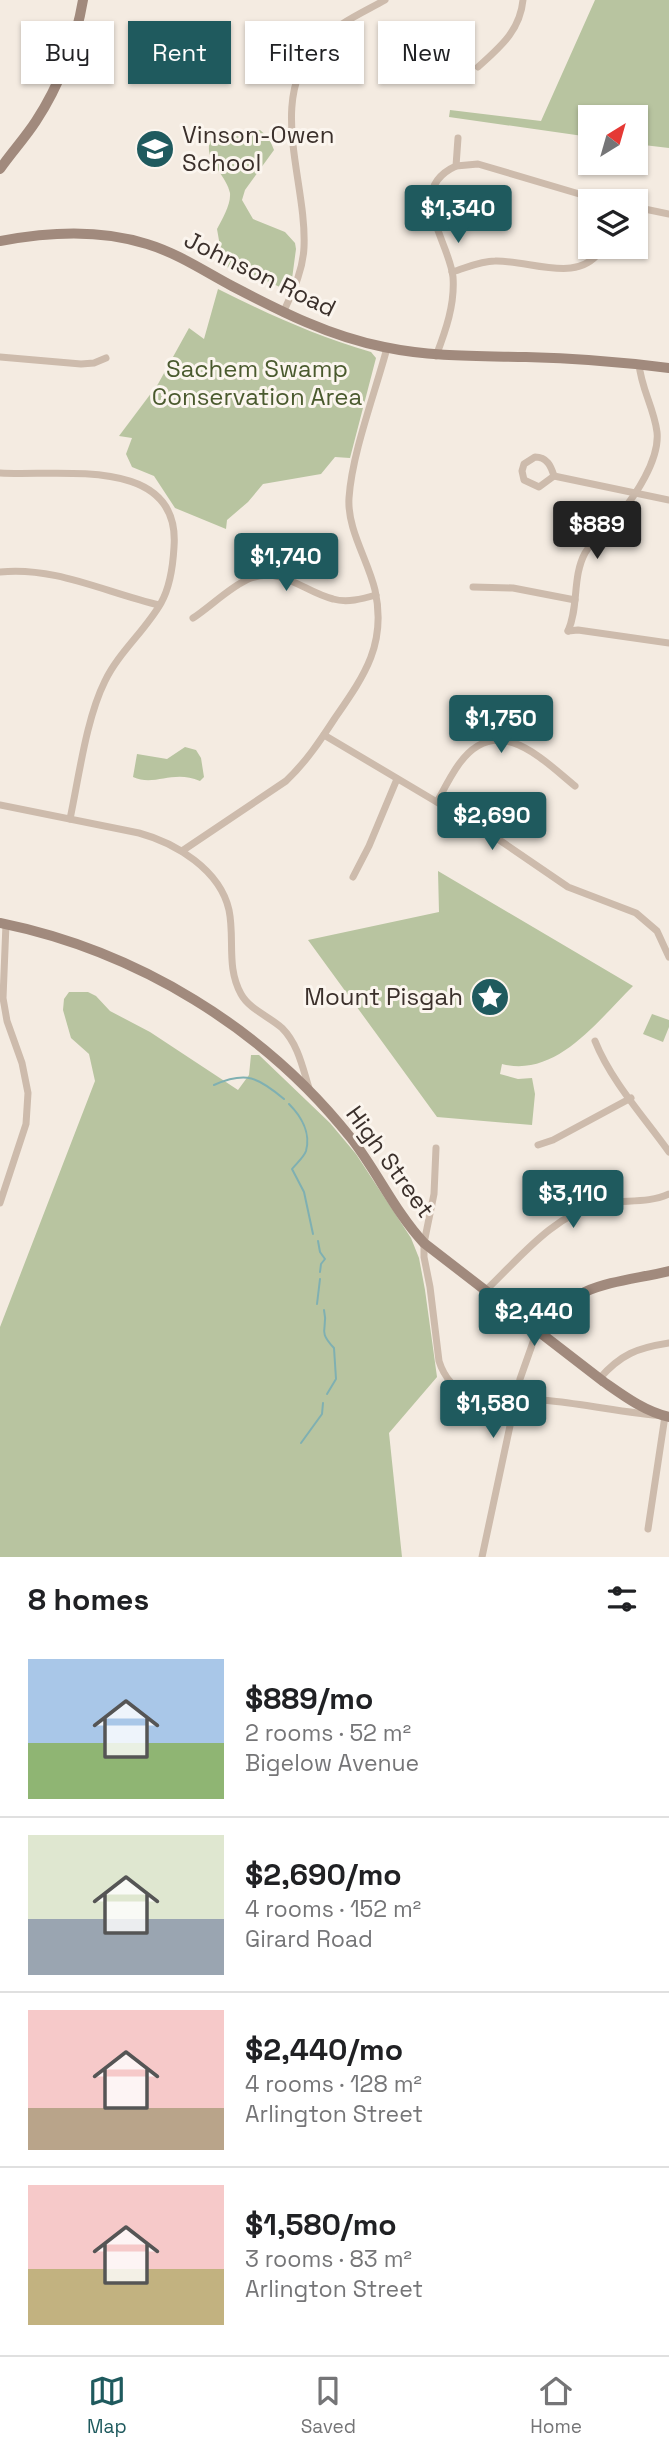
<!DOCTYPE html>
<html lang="en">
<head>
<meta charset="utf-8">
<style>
  :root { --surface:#fff; --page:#f2f2f2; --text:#202124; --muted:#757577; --line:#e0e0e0; --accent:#1f5a5e }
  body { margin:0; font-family:"Space Grotesk",sans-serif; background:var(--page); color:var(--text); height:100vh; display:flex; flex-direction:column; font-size:26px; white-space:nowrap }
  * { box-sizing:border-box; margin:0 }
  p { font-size:23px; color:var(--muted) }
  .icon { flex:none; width:38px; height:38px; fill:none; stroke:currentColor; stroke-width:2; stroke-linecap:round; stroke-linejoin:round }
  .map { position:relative; height:1557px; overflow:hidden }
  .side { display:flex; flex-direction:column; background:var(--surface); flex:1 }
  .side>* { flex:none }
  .hud { position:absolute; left:21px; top:21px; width:628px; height:63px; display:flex; gap:14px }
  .needle { width:46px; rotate:37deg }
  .buttons { position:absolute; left:578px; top:105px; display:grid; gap:14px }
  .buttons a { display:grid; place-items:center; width:70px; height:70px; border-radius:0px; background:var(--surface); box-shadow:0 2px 5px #0004; font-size:35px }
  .price { position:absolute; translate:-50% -60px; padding:0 16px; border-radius:7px; background:var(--accent); color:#fff; font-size:23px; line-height:46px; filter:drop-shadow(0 2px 4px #0008) }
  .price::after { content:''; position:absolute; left:50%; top:42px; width:21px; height:16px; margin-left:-10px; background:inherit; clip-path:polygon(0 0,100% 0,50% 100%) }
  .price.active { background:#222; color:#fff }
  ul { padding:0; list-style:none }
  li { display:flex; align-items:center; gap:21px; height:175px; padding:0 28px }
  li+li { border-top:2px solid var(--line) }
  li span { display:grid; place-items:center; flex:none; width:196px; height:140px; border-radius:0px; color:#555 }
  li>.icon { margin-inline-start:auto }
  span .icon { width:84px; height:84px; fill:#fffc; stroke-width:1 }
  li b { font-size:30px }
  h2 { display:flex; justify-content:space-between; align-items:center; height:84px; padding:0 28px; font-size:30px }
  .tag { padding:0 24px; border-radius:0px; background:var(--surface); box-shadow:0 2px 5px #0004; font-size:24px; line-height:63px }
  .tag.active { background:var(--accent); color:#fff }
  .tab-bar { display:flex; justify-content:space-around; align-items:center; height:98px; border-top:2px solid var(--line); background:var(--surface); font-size:19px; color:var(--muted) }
  .tab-bar a { display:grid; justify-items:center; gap:4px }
  .tab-bar .active { color:var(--accent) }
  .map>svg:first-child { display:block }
  .green { fill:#b8c4a0 }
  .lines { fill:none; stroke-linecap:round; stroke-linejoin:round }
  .stream { stroke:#7fb0b2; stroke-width:2 }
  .street { stroke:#cdbbac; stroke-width:7 }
  .secondary { stroke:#a18a7d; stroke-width:10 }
  .labels { text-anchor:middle; stroke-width:6; stroke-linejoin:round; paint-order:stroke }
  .poi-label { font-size:24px; fill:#3b302b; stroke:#fbf5ee; text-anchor:start }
  .street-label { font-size:24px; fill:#3b302b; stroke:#fbf5ee }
  .park-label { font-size:24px; fill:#4a5a2e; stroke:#fbf5ee }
</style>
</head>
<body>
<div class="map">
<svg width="669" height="1557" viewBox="0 0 669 1557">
  <rect width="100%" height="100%" fill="#f4ebe1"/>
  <g class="green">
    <polygon points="595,0 669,0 669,148 635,144 635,117 590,117 590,137 449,117 450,110 541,121"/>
    <path d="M 222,130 L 235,133 L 260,130 L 269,138 L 274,150 L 245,190 L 242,200 L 253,219 L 285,232 L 295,243 L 296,249 L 292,279 L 287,288 L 282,288 L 260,278 L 234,271 L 228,268 L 221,252 L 217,229 C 222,219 231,205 230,193 C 226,171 190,150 222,130 Z"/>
    <path d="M 218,289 C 270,315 316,336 371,352 L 376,358 L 350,458 L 335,457 L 321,474 L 263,484 L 248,502 L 227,520 L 226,529 L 175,508 L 154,476 L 132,467 L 126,454 L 132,438 L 119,436 L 158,384 L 189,328 L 204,339 Z"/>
    <path d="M 185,747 L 196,750 L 201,758 L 204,777 L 200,781 C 173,769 155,787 133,777 L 137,754 L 167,759 Z"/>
    <path d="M 438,871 L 633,986 C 598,1020 557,1078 502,1064 L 500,1074 L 518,1079 L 532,1078 L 535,1094 L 532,1125 L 437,1117 L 308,940 L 439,912 Z"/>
    <polygon points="69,992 88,992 96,996 110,1011 150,1032 238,1090 249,1075 251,1055 259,1055 330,1123 356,1154 411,1238 419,1258 425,1290 437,1377 389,1433 402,1557 0,1557 0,1327 95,1081 89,1054 71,1038 63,1010 64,999"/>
    <polygon points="652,1014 669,1020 669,1027 663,1042 643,1034"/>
  </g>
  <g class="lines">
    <g class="stream">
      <path d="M 214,1085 C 246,1071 258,1077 284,1099"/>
      <path d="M 289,1104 C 301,1116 311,1133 306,1151 C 304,1157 296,1164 292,1169 L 304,1192 L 313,1234"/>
      <polyline points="318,1241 320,1252 325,1259 321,1264 320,1272"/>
      <polyline points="317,1304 320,1279"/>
      <path d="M 324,1310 C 329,1330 316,1329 334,1348 L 336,1379 L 327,1394"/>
      <polyline points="301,1443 322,1414 323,1403"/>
    </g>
    <g class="street">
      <path d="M 478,67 C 500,47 520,31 523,0"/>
      <polyline points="456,166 478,164 603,201"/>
      <polyline points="635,207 669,214"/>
      <path d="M 452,272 C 466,268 480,261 495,261 C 532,260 580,286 603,247"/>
      <path d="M 283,313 C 293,291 303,271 304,247 C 307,181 266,98 318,44 C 336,24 362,13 385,0"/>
      <path d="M 436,356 C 446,330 455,304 453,277 C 449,240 404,190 456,166 L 458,138"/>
      <polyline points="0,357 81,364 94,363 106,358"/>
      <path d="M 535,457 C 547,457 551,466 554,476 L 539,487 L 524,480 L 522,471 L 524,464 Z"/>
      <path d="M 0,473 C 57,477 181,454 174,547 C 173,565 170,587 161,603 C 145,631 119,652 105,681 C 86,719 79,777 70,819"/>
      <polyline points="554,476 669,500"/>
      <path d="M 0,572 C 54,566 107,593 159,605"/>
      <polyline points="473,587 513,588 575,600"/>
      <path d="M 193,618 C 210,607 232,585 251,578 C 283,567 304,592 333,599 C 347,603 362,599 376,595"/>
      <path d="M 568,631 C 579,607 572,577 585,553 C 593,539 607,529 617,517 C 635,497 660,459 657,432 C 654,408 641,388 639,364"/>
      <polyline points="568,631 578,630 669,643"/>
      <polyline points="324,735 489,833 568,887 636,913 657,931 669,957"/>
      <path d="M 437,802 C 444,789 451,775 459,764 C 497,711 542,759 575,786"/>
      <path d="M 0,805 L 139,833 C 176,843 220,870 229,910 C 235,939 226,967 241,994 C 249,1009 270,1017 282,1028 C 299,1045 303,1070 310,1091"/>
      <path d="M 182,851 L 286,781 C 306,762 320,741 335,718 C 364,676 387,644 375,590 C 368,560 347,529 349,498 C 352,453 375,393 387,348"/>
      <polyline points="353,877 369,846 397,779"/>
      <path d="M 595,1041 C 611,1081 644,1117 669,1152"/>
      <polyline points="538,1145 553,1140 631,1098"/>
      <path d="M 436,1148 L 434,1194 L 424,1243 L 424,1257 L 430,1287 L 439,1361 C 444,1377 455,1390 471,1395 C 490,1401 530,1399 552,1401 C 590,1405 627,1413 665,1416 L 648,1529"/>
      <polyline points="0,1203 26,1124 28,1093 22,1063 7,1021 3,998 6,924"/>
      <path d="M 485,1291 C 519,1259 553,1215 600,1204 C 622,1199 648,1204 669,1194"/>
      <path d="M 599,1379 C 621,1354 637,1348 669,1343"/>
      <polyline points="482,1557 520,1379 537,1331"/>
    </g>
    <g class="secondary">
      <path d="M 0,169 C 11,153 25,138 36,121 C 59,86 76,42 83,0"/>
      <path d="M 0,241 C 49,232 99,229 147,244 C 177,253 204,271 232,286 C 282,312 329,336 384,347 C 431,357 478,356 526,357 C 574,358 622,362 669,368"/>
      <path d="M 0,923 C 137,951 264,1028 351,1138 C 377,1171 395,1212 424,1243 L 604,1382 C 624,1396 644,1411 669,1417"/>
      <path d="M 537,1331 C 575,1282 613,1284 669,1271"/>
    </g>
  </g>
  <defs>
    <symbol id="school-disc" viewBox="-11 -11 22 22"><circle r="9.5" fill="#1f5a5e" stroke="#fbf5ee"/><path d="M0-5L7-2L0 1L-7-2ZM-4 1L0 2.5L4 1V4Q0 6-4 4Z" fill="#fff"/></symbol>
    <symbol id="sight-disc" viewBox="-11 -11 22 22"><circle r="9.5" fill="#1f5a5e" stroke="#fbf5ee"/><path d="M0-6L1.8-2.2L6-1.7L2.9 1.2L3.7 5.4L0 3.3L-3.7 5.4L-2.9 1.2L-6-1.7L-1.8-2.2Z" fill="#fff"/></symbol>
  </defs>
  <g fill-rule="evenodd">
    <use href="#school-disc" x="133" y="127" width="44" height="44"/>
    <use href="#sight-disc" x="468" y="975" width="44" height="44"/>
  </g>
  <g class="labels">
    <g class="poi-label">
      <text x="182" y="143">Vinson-Owen<tspan x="182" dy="28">School</tspan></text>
      <text x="463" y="1005" text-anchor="end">Mount Pisgah</text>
    </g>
    <g class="street-label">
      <text transform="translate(260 274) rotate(26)" y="8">Johnson Road</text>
      <text transform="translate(390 1162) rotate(54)" y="8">High Street</text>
    </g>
    <g class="park-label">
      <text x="257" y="377">Sachem Swamp<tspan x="257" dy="28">Conservation Area</tspan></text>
    </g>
  </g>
</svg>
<div class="buttons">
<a><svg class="needle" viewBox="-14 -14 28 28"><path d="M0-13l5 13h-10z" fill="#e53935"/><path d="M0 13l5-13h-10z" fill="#757577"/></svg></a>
<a><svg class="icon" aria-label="layers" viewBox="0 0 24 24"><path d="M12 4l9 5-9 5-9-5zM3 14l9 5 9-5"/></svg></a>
</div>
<b class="price" style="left:458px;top:245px">$1,340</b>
<b class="price active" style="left:597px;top:561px">$889</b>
<b class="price" style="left:286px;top:593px">$1,740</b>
<b class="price" style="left:501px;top:755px">$1,750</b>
<b class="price" style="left:492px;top:852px">$2,690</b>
<b class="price" style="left:573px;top:1230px">$3,110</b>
<b class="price" style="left:534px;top:1348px">$2,440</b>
<b class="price" style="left:493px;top:1440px">$1,580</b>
<div class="hud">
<a class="tag">Buy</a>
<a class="tag active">Rent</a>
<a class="tag">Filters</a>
<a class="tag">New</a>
</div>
</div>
<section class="side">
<h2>8 homes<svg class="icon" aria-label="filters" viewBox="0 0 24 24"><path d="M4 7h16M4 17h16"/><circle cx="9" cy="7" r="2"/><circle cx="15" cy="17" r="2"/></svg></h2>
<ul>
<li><span style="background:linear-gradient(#a9c7e8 60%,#8fb573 0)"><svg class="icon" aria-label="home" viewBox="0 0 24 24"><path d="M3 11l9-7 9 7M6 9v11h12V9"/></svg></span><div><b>$889/mo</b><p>2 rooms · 52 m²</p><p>Bigelow Avenue</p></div></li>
<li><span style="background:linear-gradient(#dfe7d0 60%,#9aa5b1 0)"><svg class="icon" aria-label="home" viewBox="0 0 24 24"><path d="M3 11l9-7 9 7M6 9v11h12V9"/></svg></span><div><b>$2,690/mo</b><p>4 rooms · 152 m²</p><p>Girard Road</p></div></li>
<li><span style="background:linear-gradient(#f6c9c9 70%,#b9a48a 0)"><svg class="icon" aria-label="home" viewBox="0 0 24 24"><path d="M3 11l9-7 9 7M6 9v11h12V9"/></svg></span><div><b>$2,440/mo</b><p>4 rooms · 128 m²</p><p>Arlington Street</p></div></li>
<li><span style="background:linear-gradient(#f6c9c9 60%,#c2b280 0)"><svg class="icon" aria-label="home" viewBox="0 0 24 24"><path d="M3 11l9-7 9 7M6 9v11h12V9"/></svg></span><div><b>$1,580/mo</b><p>3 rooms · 83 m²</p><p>Arlington Street</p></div></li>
</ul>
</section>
<nav class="tab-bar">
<a class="active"><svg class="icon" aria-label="map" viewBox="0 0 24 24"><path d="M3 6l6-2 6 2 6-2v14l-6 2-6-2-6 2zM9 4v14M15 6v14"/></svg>Map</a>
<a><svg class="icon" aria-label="saved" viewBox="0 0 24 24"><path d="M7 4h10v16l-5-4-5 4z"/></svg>Saved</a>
<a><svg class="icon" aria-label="home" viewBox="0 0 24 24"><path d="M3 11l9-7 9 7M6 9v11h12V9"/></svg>Home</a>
</nav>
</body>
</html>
